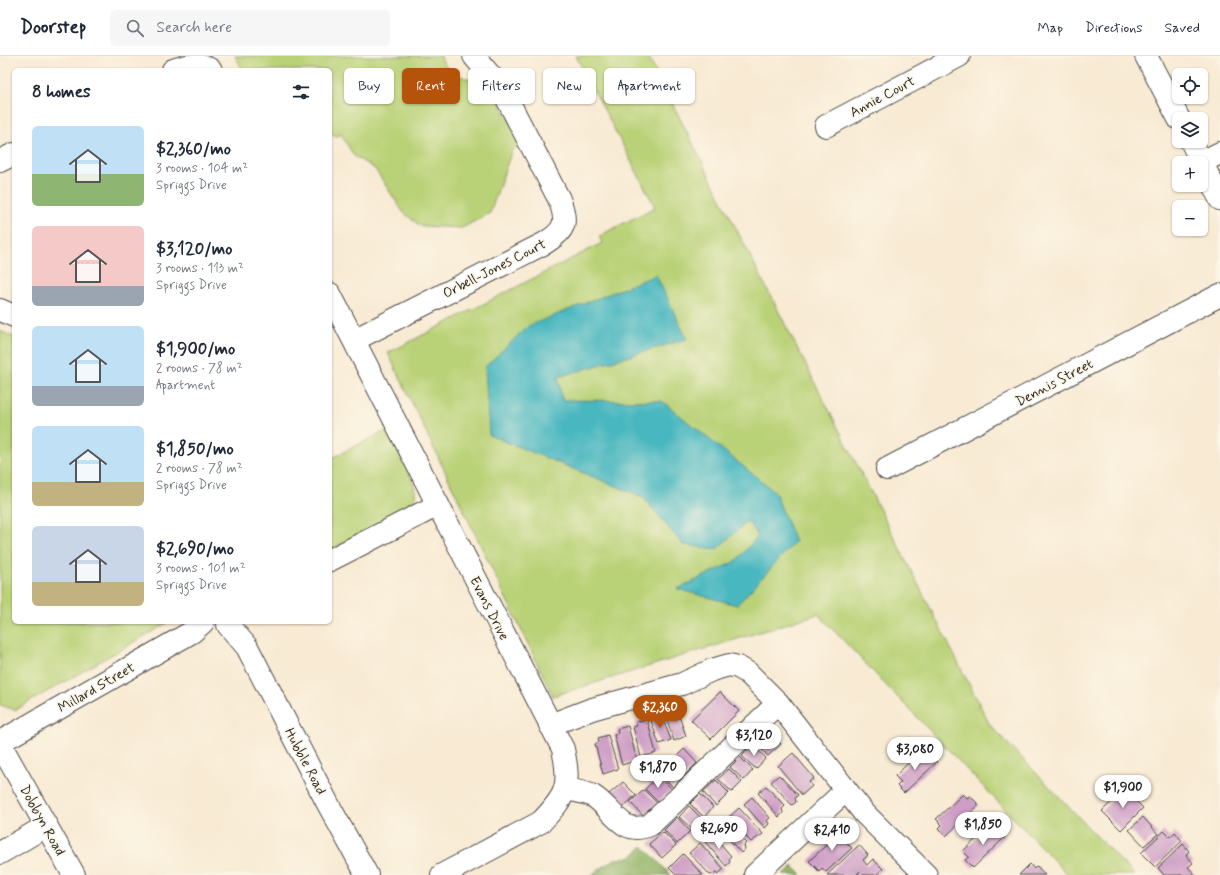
<!DOCTYPE html>
<html lang="en">
<head>
<meta charset="utf-8">
<style>
  :root { --surface:#fff; --page:#f6f6f7; --text:#1f2937; --muted:#747a83; --line:#e0e1e3; --accent:#b45309 }
  body { margin:0; font-family:Mynerve,sans-serif; background:var(--page); color:var(--text); height:100vh; display:flex; flex-direction:column; font-size:15px; white-space:nowrap }
  * { box-sizing:border-box; margin:0 }
  p { font-size:13px; color:var(--muted) }
  .icon { flex:none; width:22px; height:22px; fill:none; stroke:currentColor; stroke-width:2; stroke-linecap:round; stroke-linejoin:round }
  .map { position:relative; flex:1; overflow:hidden }
  .drawer { position:absolute; left:12px; top:12px; width:320px; height:556px; display:flex; flex-direction:column; background:var(--surface); border-radius:6px; box-shadow:0 1px 3px #0004 }
  .drawer>* { flex:none }
  .hud { position:absolute; left:344px; top:12px; width:380px; height:36px; display:flex; gap:8px }
  .fabs { position:absolute; left:1172px; top:12px; display:grid; gap:8px }
  .fabs a { display:grid; place-items:center; width:36px; height:36px; border-radius:6px; background:var(--surface); box-shadow:0 1px 3px #0004; font-size:20px }
  .price { position:absolute; translate:-50% -34px; padding:0 9px; border-radius:14px; background:#fff; color:#222; font-size:13px; line-height:26px; filter:drop-shadow(0 1px 2px #0008) }
  .price::after { content:''; position:absolute; left:50%; top:24px; width:12px; height:9px; margin-left:-6px; background:inherit; clip-path:polygon(0 0,100% 0,50% 100%) }
  .price.current { background:var(--accent); color:#fff }
  ul { padding:0; list-style:none }
  li { display:flex; align-items:center; gap:12px; height:100px; padding:0 20px }
  li span { display:grid; place-items:center; flex:none; width:112px; height:80px; border-radius:6px; color:#555 }
  li>.icon { margin-inline-start:auto }
  span .icon { width:48px; height:48px; fill:#fffc; stroke-width:1 }
  li b { font-size:17px }
  h2 { display:flex; justify-content:space-between; align-items:center; height:48px; padding:0 20px; font-size:17px }
  .pill { padding:0 14px; border-radius:6px; background:var(--surface); box-shadow:0 1px 3px #0004; font-size:14px; line-height:36px }
  .pill.current { background:var(--accent); color:#fff }
  header { display:flex; align-items:center; gap:24px; box-sizing:border-box; height:56px; padding:0 20px; background:var(--surface); border-bottom:1px solid var(--line) }
  header strong { font-size:19px }
  nav { display:flex; gap:22px; margin-inline-start:auto; font-size:14px }
  .search { width:280px; height:36px; background:var(--page); display:flex; align-items:center; gap:10px; box-sizing:border-box; padding:0 14px; border-radius:6px; color:var(--muted); font-size:15px }
  .map>svg:first-child { display:block }
  .green { fill:#b9d277; stroke:#727e51 }
  .forest { fill:#92b468; stroke:#5e704a }
  .water { fill:#48b7c0; stroke:#3a7176 }
  .building { fill:#ce9ec6 }
  .lines { fill:none; stroke-linecap:round; stroke-linejoin:round }
  .minor-casing { stroke:#4a4844; stroke-width:24 }
  .minor { stroke:#fff; stroke-width:22 }
  .labels { text-anchor:middle; stroke-width:3; stroke-linejoin:round; paint-order:stroke }
  .street-label { font-size:14px; fill:#2b2b2b; stroke:#fcf5e5 }
</style>
</head>
<body>
<header>
<strong>Doorstep</strong>
<div class="search"><svg class="icon" aria-label="search" viewBox="0 0 24 24"><circle cx="10" cy="10" r="6"/><path d="M15 15l6 6"/></svg>Search here</div>
<nav><a>Map</a><a>Directions</a><a>Saved</a></nav>
</header>
<div class="map">
<svg width="1220" height="819" viewBox="0 0 1220 819">
  <rect width="100%" height="100%" fill="#fcf5e5"/>
  <filter id="ink" filterUnits="userSpaceOnUse"><feTurbulence type="fractalNoise" baseFrequency=".025" numOctaves="2"/><feDisplacementMap in="SourceGraphic" scale="8" xChannelSelector="R" yChannelSelector="G"/><feConvolveMatrix kernelMatrix="1 2 1 2 8 2 1 2 1" color-interpolation-filters="sRGB"/></filter>
  <filter id="wash" filterUnits="userSpaceOnUse"><feTurbulence type="fractalNoise" baseFrequency=".012" numOctaves="4" result="noise"/><feDisplacementMap in="SourceGraphic" scale="16" xChannelSelector="R" yChannelSelector="G"/><feGaussianBlur stdDeviation="0.9" result="paint"/><feColorMatrix in="noise" values="0 0 0 0 0 0 0 0 0 0 0 0 0 0 0 0 0 1.4 0 .05"/><feComposite in="paint" operator="in"/></filter>
  <g filter="url(#wash)">
    <rect width="100%" height="100%" fill="#f8ead3"/>
    <g class="green">
      <path d="M 235,0 L 441,0 C 446,23 473,20 488,32 C 500,42 513,74 521,89 L 512,94 L 490,157 L 462,172 L 420,170 L 403,156 L 375,113 L 354,100 L 341,78 L 337,80 L 330,77 L 330,14 L 243,14 Z"/>
      <polygon points="576,0 648,0 990,669 1134,819 1068,819 818,558 553,640 388,297 602,187 599,180 655,151"/>
      <polygon points="0,275 14,281 14,566 169,566 15,654 0,649"/>
      <path d="M 387,374 C 394,389 418,426 415,441 C 414,448 409,451 404,456 L 330,494 L 330,403 Z"/>
    </g>
    <g class="forest">
      <polygon points="643,790 671,819 591,819 615,803 631,801"/>
      <polygon points="793,810 802,819 783,819"/>
    </g>
    <polygon class="water" points="656,219 687,283 558,321 562,344 662,345 775,436 795,486 737,549 677,533 736,505 758,480 748,465 717,493 683,489 643,441 489,379 485,311 528,270"/>
    <g id="blocks">
      <g class="building">
        <polygon points="720,636 739,655 711,683 691,664"/>
        <polygon points="677,654 686,680 674,685 665,658"/>
        <polygon points="661,658 671,684 659,688 650,662"/>
        <polygon points="647,663 656,697 641,701 633,671 637,670 636,666"/>
        <polygon points="628,670 637,704 622,709 614,679 618,677 617,673"/>
        <polygon points="768,674 781,688 768,700 755,687"/>
        <polygon points="608,679 618,713 603,718 595,688 599,686 598,682"/>
        <polygon points="752,689 766,702 756,713 742,700"/>
        <polygon points="684,693 697,707 684,720 671,706"/>
        <polygon points="921,695 925,700 928,697 937,706 904,737 897,730 901,726 895,720"/>
        <polygon points="793,697 814,722 809,726 812,730 802,739 778,710"/>
        <polygon points="740,701 753,714 744,724 730,711"/>
        <polygon points="670,708 683,721 673,731 660,718"/>
        <polygon points="729,713 742,726 732,736 718,723"/>
        <polygon points="779,719 798,739 795,742 796,746 792,749 771,726"/>
        <polygon points="659,720 672,733 658,746 645,733"/>
        <polygon points="716,724 729,737 716,750 703,736"/>
        <polygon points="623,726 636,739 622,752 609,738"/>
        <polygon points="766,730 785,750 782,753 783,757 779,761 758,737"/>
        <polygon points="1125,733 1129,737 1133,734 1141,742 1137,746 1143,752 1121,774 1102,755"/>
        <polygon points="644,734 657,747 643,760 630,746"/>
        <polygon points="700,738 713,751 704,761 690,748"/>
        <polygon points="963,738 967,742 970,740 979,749 946,780 939,772 942,769 936,763"/>
        <polygon points="752,741 770,762 767,764 769,768 765,772 744,748"/>
        <polygon points="689,750 702,763 692,773 679,761"/>
        <polygon points="739,752 763,778 751,786 728,762"/>
        <polygon points="677,761 690,775 677,788 664,774"/>
        <polygon points="1143,761 1158,778 1144,790 1129,774"/>
        <polygon points="728,766 746,787 744,789 745,793 741,797 720,773"/>
        <polygon points="990,770 994,774 997,771 1005,781 973,812 965,804 969,801 963,795"/>
        <polygon points="844,773 852,782 847,787 852,792 826,816 822,812 819,815 809,805"/>
        <polygon points="1164,775 1170,781 1175,776 1182,785 1155,811 1141,797"/>
        <polygon points="663,776 676,789 662,802 649,788"/>
        <polygon points="713,779 731,800 729,802 730,806 726,810 705,786"/>
        <polygon points="700,787 724,813 718,818 717,816 710,819 689,797"/>
        <polygon points="1183,788 1189,795 1186,799 1193,807 1188,811 1195,819 1164,819 1158,812"/>
        <polygon points="859,789 868,799 863,804 867,809 873,803 883,813 877,818 878,819 857,819 860,815 856,819 827,819"/>
        <polygon points="683,798 703,819 676,819 669,812"/>
        <polygon points="1030,808 1034,813 1037,810 1045,819 1019,819"/>
      </g>
    </g>
  </g>
  <g filter="url(#ink)">
    <use href="#blocks" fill-opacity="0" stroke="#4a4844" stroke-width="1"/>
    <g class="lines">
      <defs>
        <g id="minor">
          <polyline points="1146,0 1179,63"/>
          <path d="M 173,14 C 187,9 198,6 211,14"/>
          <polyline points="826,70 959,0"/>
          <polyline points="1191,85 1220,143"/>
          <polyline points="0,105 14,98"/>
          <polyline points="1202,106 1220,97"/>
          <path d="M 330,238 L 563,693 C 571,730 567,739 541,766 L 442,819"/>
          <polyline points="0,254 14,260"/>
          <path d="M 354,284 L 545,187 C 566,174 568,166 559,143 L 503,35 L 474,0"/>
          <polyline points="887,413 1220,239"/>
          <polyline points="330,504 438,449"/>
          <polyline points="228,569 247,591 328,748 367,819"/>
          <polyline points="550,669 592,653 682,628 712,614 729,609 738,611 748,617 778,647 864,757 926,819"/>
          <polyline points="0,686 192,576 203,566"/>
          <polyline points="0,688 74,819"/>
          <path d="M 566,733 C 575,735 585,736 593,740 C 614,753 621,781 650,769 L 778,647"/>
          <polyline points="0,797 46,770"/>
          <polyline points="755,819 846,734"/>
        </g>
      </defs>
      <use href="#minor" class="minor-casing"/>
      <use href="#minor" class="minor"/>
    </g>
  </g>
  <g class="labels">
    <g class="street-label">
      <text transform="translate(882 40) rotate(-28)" y="5">Annie Court</text>
      <text transform="translate(494 212) rotate(-27)" y="5">Orbell-Jones Court</text>
      <text transform="translate(1054 326) rotate(-28)" y="5">Dennis Street</text>
      <text transform="translate(490 552) rotate(63)" y="5">Evans Drive</text>
      <text transform="translate(96 631) rotate(-30)" y="5">Millard Street</text>
      <text transform="translate(306 705) rotate(62)" y="5">Hubble Road</text>
      <text transform="translate(43 764) rotate(61)" y="5">Dobbyn Road</text>
    </g>
  </g>
</svg>
<div class="fabs">
<a><svg class="icon" aria-label="locate" viewBox="0 0 24 24"><circle cx="12" cy="12" r="6"/><path d="M12 2v4M12 18v4M2 12h4M18 12h4"/></svg></a>
<a><svg class="icon" aria-label="layers" viewBox="0 0 24 24"><path d="M12 4l9 5-9 5-9-5zM3 14l9 5 9-5"/></svg></a>
<a>+</a>
<a>−</a>
</div>
<b class="price current" style="left:660px;top:673px">$2,360</b>
<b class="price" style="left:754px;top:701px">$3,120</b>
<b class="price" style="left:915px;top:715px">$3,080</b>
<b class="price" style="left:658px;top:733px">$1,870</b>
<b class="price" style="left:1123px;top:753px">$1,900</b>
<b class="price" style="left:983px;top:790px">$1,850</b>
<b class="price" style="left:719px;top:794px">$2,690</b>
<b class="price" style="left:832px;top:796px">$2,410</b>
<div class="hud">
<a class="pill">Buy</a>
<a class="pill current">Rent</a>
<a class="pill">Filters</a>
<a class="pill">New</a>
<a class="pill">Apartment</a>
</div>
<section class="drawer">
<h2>8 homes<svg class="icon" aria-label="filters" viewBox="0 0 24 24"><path d="M4 7h16M4 17h16"/><circle cx="9" cy="7" r="2"/><circle cx="15" cy="17" r="2"/></svg></h2>
<ul>
<li><span style="background:linear-gradient(#bfe0f5 60%,#8fb573 0)"><svg class="icon" aria-label="home" viewBox="0 0 24 24"><path d="M3 11l9-7 9 7M6 9v11h12V9"/></svg></span><div><b>$2,360/mo</b><p>3 rooms · 104 m²</p><p>Spriggs Drive</p></div></li>
<li><span style="background:linear-gradient(#f6c9c9 75%,#9aa5b1 0)"><svg class="icon" aria-label="home" viewBox="0 0 24 24"><path d="M3 11l9-7 9 7M6 9v11h12V9"/></svg></span><div><b>$3,120/mo</b><p>3 rooms · 113 m²</p><p>Spriggs Drive</p></div></li>
<li><span style="background:linear-gradient(#bfe0f5 75%,#9aa5b1 0)"><svg class="icon" aria-label="home" viewBox="0 0 24 24"><path d="M3 11l9-7 9 7M6 9v11h12V9"/></svg></span><div><b>$1,900/mo</b><p>2 rooms · 78 m²</p><p>Apartment</p></div></li>
<li><span style="background:linear-gradient(#bfe0f5 70%,#c2b280 0)"><svg class="icon" aria-label="home" viewBox="0 0 24 24"><path d="M3 11l9-7 9 7M6 9v11h12V9"/></svg></span><div><b>$1,850/mo</b><p>2 rooms · 78 m²</p><p>Spriggs Drive</p></div></li>
<li><span style="background:linear-gradient(#c9d6e8 70%,#c2b280 0)"><svg class="icon" aria-label="home" viewBox="0 0 24 24"><path d="M3 11l9-7 9 7M6 9v11h12V9"/></svg></span><div><b>$2,690/mo</b><p>3 rooms · 101 m²</p><p>Spriggs Drive</p></div></li>
</ul>
</section>
</div>
</body>
</html>
